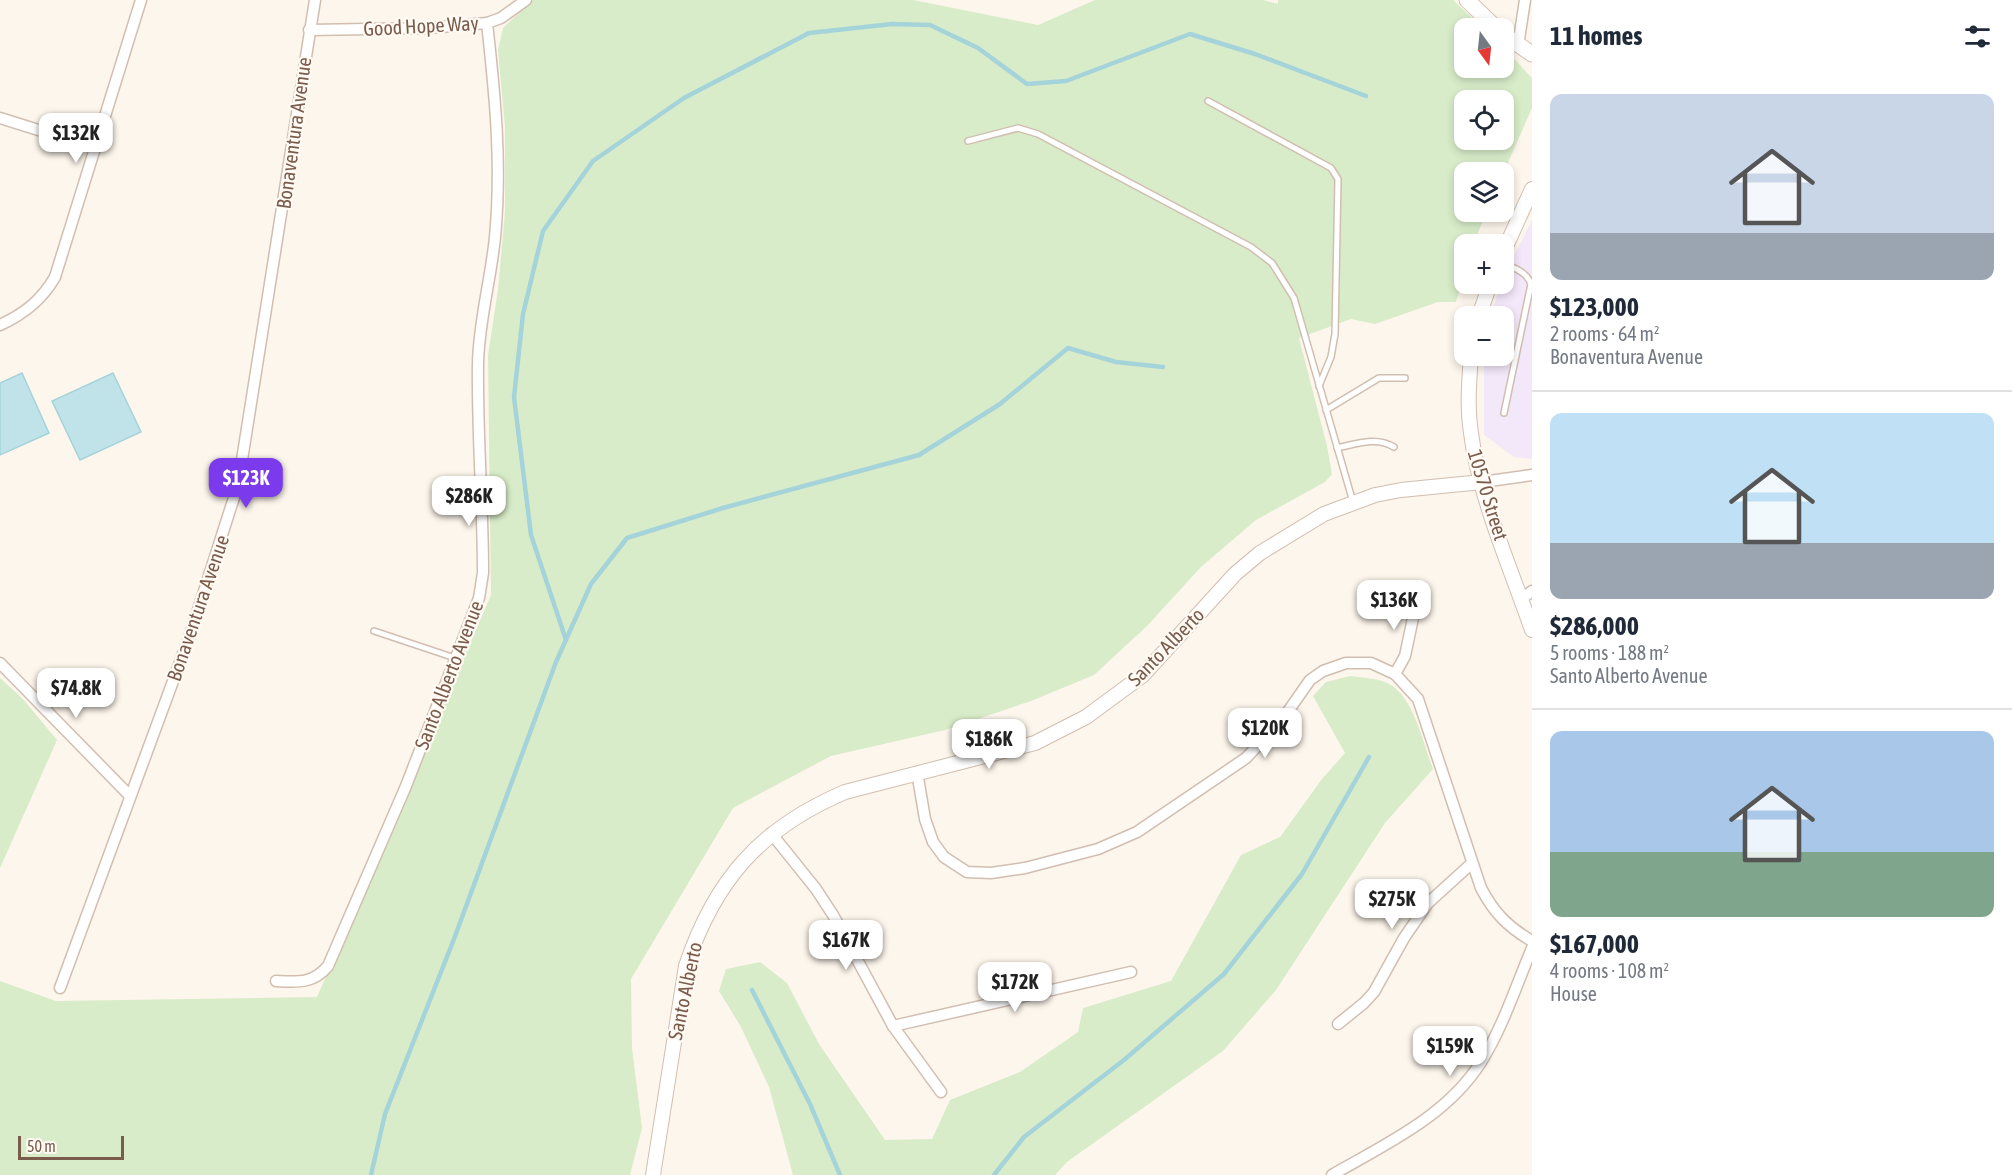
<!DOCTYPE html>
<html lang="en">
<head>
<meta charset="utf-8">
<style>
  :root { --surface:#fff; --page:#f6f6f7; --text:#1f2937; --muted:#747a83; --line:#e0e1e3; --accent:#7c3aed }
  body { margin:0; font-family:"Asap Condensed",sans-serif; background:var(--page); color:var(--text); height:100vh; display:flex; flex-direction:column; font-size:22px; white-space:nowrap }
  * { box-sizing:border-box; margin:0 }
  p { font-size:20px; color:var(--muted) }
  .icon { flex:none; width:33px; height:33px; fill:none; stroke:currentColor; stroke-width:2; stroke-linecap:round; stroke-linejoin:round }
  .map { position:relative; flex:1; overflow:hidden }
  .side { display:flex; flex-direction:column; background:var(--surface); width:480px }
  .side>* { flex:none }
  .needle { width:39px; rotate:165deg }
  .controls { position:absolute; left:1454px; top:18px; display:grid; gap:12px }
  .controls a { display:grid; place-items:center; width:60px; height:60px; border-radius:12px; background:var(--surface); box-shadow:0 3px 9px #0003; font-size:30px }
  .scale { position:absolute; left:18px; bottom:15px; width:106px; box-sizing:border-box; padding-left:6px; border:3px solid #7a5c4d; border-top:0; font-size:16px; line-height:21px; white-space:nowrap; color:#7a5c4d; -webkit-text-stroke:4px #fffaf3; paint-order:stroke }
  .price { position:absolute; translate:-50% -51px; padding:0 14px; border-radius:12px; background:#fff; color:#222; font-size:20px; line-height:39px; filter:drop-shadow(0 2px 3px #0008) }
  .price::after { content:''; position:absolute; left:50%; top:36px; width:18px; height:14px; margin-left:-9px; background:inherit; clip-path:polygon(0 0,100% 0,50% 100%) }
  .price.active { background:var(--accent); color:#fff }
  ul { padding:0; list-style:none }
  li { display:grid; align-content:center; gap:12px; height:318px; padding:0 18px }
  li+li { border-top:2px solid var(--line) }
  li span { display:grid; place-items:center; height:186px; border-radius:12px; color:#555 }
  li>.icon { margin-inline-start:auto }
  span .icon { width:108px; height:108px; fill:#fffc; stroke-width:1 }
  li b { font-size:26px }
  h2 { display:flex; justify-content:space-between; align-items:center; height:72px; padding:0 18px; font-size:26px }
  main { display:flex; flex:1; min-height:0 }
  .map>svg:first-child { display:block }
  .education { fill:#f3e8fa }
  .green { fill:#d8ecc9; fill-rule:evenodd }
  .water { fill:#bfe3e8; stroke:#a5d3da; stroke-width:1.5 }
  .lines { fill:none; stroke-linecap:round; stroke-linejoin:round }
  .stream { stroke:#a5d3da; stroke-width:4.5 }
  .service-casing { stroke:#d1beb0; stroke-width:8 }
  .minor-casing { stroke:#d1beb0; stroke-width:13 }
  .tertiary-casing { stroke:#d1beb0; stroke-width:16 }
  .secondary-casing { stroke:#d6c0b0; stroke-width:17 }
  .service { stroke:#fff; stroke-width:5 }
  .minor { stroke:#fff; stroke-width:10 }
  .tertiary { stroke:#fff; stroke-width:14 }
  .secondary { stroke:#fff; stroke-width:15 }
  .labels { text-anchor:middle; stroke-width:4.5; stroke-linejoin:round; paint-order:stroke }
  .street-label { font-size:20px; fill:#7a5c4d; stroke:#fffaf3 }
</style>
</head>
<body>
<main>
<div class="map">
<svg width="1532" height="1175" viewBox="0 0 1532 1175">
  <rect width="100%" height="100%" fill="#fdf6ec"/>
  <polygon class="education" points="1532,220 1532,459 1514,457 1484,435 1484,356 1503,356 1503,316 1491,316 1500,285 1503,284 1503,278"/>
  <g class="green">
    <path d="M 533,0 L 913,0 L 1038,25 L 1095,0 L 1263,0 L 1278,4 L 1278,0 L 1453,0 L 1483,28 L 1464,28 L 1464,68 L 1503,68 L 1503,47 L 1532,78 L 1532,108 L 1503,174 L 1464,172 L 1464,212 L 1487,212 L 1473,244 L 1464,244 L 1464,274 L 1456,302 L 1438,302 L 1375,324 L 1351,319 L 1299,338 L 1327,446 L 1332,474 L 1325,482 L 1256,520 L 1201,567 L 1147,626 L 1094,675 L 1031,701 L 945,730 L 831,756 L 733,808 L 631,979 L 632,1048 L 642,1128 L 630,1175 L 0,1175 L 0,981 L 56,1001 L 317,997 L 491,595 L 488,355 L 498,290 L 505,211 L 505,127 L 498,50 L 503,28 ZM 1464,100 L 1503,100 L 1503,140 L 1464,140 Z"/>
    <path d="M 1350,676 C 1364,678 1384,678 1395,688 C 1416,706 1423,743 1433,769 L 1385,823 L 1276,990 L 1223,1051 L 1067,1162 L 1055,1175 L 793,1175 L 769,1087 L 741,1027 L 719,991 L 726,969 L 760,962 L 787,983 L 819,1044 L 885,1140 L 932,1139 L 950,1100 L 1020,1072 L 1078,1032 L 1083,1008 L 1171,981 L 1241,855 L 1280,837 L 1322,779 L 1345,753 L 1313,696 L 1326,682 Z"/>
    <polygon points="0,678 22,698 57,740 0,868"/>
  </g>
  <g class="water">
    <polygon points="22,373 49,433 0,455 0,383"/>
    <polygon points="113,373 141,432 80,460 52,401"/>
  </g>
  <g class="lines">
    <g class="stream">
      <polyline points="566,640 531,535 514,397 523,314 543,231 593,161 684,98 809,33 892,24 930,25 978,48 1027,84 1066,81 1190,34 1255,54 1366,96"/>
      <polyline points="752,990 810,1104 840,1175"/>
      <polyline points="371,1175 385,1114 454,939 556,662 591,584 627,538 723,508 919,455 1000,404 1068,348 1116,362 1163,367"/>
      <polyline points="994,1175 1024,1137 1124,1060 1224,974 1302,874 1369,757"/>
    </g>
    <defs>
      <g id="service">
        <polyline points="1208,101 1331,168 1338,179 1335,334 1331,357 1319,386"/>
        <polyline points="968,141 1018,128 1038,134 1251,247 1272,263 1294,298 1353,502"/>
        <path d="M 1503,263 C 1514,268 1527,272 1531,284 L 1504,413"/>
        <polyline points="1326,410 1379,378 1405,378"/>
        <path d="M 1337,448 C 1356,444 1376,436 1394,447"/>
        <polyline points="374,631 455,658"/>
      </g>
      <g id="minor">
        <polyline points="309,30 429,28 487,23 501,18 526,0"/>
        <polyline points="1518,46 1525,0"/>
        <polyline points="0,118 96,148"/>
        <path d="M 0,325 C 24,314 42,300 55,277 L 141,0"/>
        <polyline points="1482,482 1532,475"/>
        <polyline points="1521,599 1532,591"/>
        <polyline points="0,663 130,796"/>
        <polyline points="1395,674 1405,656 1417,599"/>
        <path d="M 917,772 L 925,819 L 933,842 L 944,857 L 967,872 L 991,873 L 1025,868 L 1098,849 L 1137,832 L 1246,758 L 1282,720 L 1310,680 L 1323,671 L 1346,663 L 1371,663 L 1395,674 L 1418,699 L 1481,888 C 1494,913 1508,927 1532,941"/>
        <polyline points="771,833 816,889 833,915 893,1026 941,1092"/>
        <path d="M 276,981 C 298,982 313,984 328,966 L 406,786 L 479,598 L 483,573 C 483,503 477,433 478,363 C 479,320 491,279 495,237 C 502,164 495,95 487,23"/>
        <polyline points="60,988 190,635 238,485 315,0"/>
        <polyline points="1338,1024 1364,1003 1374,992 1404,938 1428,903 1471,864"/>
        <polyline points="893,1026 1131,972"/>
        <path d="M 1332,1175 C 1386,1144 1447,1116 1481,1062 C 1503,1027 1516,986 1532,948"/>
      </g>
      <g id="tertiary">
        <polyline points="1503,253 1532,189"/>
        <polyline points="1479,316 1490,284"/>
        <path d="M 1471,356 C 1469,382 1467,407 1471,433 C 1479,497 1511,569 1532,630"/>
        <path d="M 653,1175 L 686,966 C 715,879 761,828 845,792 L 1035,743 L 1086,717 L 1143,675 L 1235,574 L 1260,553 L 1324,514 L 1375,495 L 1401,490 L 1482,482"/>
      </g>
      <g id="secondary">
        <polyline points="1467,0 1496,28"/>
        <polyline points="1503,34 1532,54"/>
      </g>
    </defs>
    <use href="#service" class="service-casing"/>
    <use href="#minor" class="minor-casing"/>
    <use href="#tertiary" class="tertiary-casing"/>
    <use href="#secondary" class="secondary-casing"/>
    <use href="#service" class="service"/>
    <use href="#minor" class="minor"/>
    <use href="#tertiary" class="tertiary"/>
    <use href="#secondary" class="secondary"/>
  </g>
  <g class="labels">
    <g class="street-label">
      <text transform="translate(421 26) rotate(-3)" y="7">Good Hope Way</text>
      <text transform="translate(294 133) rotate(-82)" y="7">Bonaventura Avenue</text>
      <text transform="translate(1488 495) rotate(73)" y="7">10570 Street</text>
      <text transform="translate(198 608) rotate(-71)" y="7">Bonaventura Avenue</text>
      <text transform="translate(1166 647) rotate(-46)" y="7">Santo Alberto</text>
      <text transform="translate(449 675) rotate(-69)" y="7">Santo Alberto Avenue</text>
      <text transform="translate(685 991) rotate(-78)" y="7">Santo Alberto</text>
    </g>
  </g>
</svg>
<div class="controls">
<a><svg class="needle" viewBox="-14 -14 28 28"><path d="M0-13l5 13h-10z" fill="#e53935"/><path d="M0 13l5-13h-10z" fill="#747a83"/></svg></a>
<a><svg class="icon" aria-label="locate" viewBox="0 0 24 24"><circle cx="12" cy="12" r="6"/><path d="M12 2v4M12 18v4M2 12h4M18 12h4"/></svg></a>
<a><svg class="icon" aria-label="layers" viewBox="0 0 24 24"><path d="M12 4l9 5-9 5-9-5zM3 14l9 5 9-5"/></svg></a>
<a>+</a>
<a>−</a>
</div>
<div class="scale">50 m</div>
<b class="price" style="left:76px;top:164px">$132K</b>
<b class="price active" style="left:246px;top:509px">$123K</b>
<b class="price" style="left:469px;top:527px">$286K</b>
<b class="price" style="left:1394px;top:631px">$136K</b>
<b class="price" style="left:76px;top:719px">$74.8K</b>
<b class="price" style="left:1265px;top:759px">$120K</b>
<b class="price" style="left:989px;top:770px">$186K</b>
<b class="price" style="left:1392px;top:930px">$275K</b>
<b class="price" style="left:846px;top:971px">$167K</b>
<b class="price" style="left:1015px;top:1013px">$172K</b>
<b class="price" style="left:1450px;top:1077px">$159K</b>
</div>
<section class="side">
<h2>11 homes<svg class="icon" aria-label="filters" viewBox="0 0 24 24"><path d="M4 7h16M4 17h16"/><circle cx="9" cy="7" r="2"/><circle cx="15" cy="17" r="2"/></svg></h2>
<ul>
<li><span style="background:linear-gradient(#c9d6e8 75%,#9aa5b1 0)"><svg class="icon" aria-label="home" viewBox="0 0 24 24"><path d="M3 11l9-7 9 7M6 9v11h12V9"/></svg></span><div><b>$123,000</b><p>2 rooms · 64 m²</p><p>Bonaventura Avenue</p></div></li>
<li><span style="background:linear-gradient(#bfe0f5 70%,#9aa5b1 0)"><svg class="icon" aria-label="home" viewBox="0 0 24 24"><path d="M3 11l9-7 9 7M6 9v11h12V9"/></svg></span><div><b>$286,000</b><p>5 rooms · 188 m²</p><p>Santo Alberto Avenue</p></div></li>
<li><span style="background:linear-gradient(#a9c7e8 65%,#7fa58c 0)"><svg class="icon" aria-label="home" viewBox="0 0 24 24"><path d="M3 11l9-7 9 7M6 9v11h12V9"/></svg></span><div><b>$167,000</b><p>4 rooms · 108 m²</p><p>House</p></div></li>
</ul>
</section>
</main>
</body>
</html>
